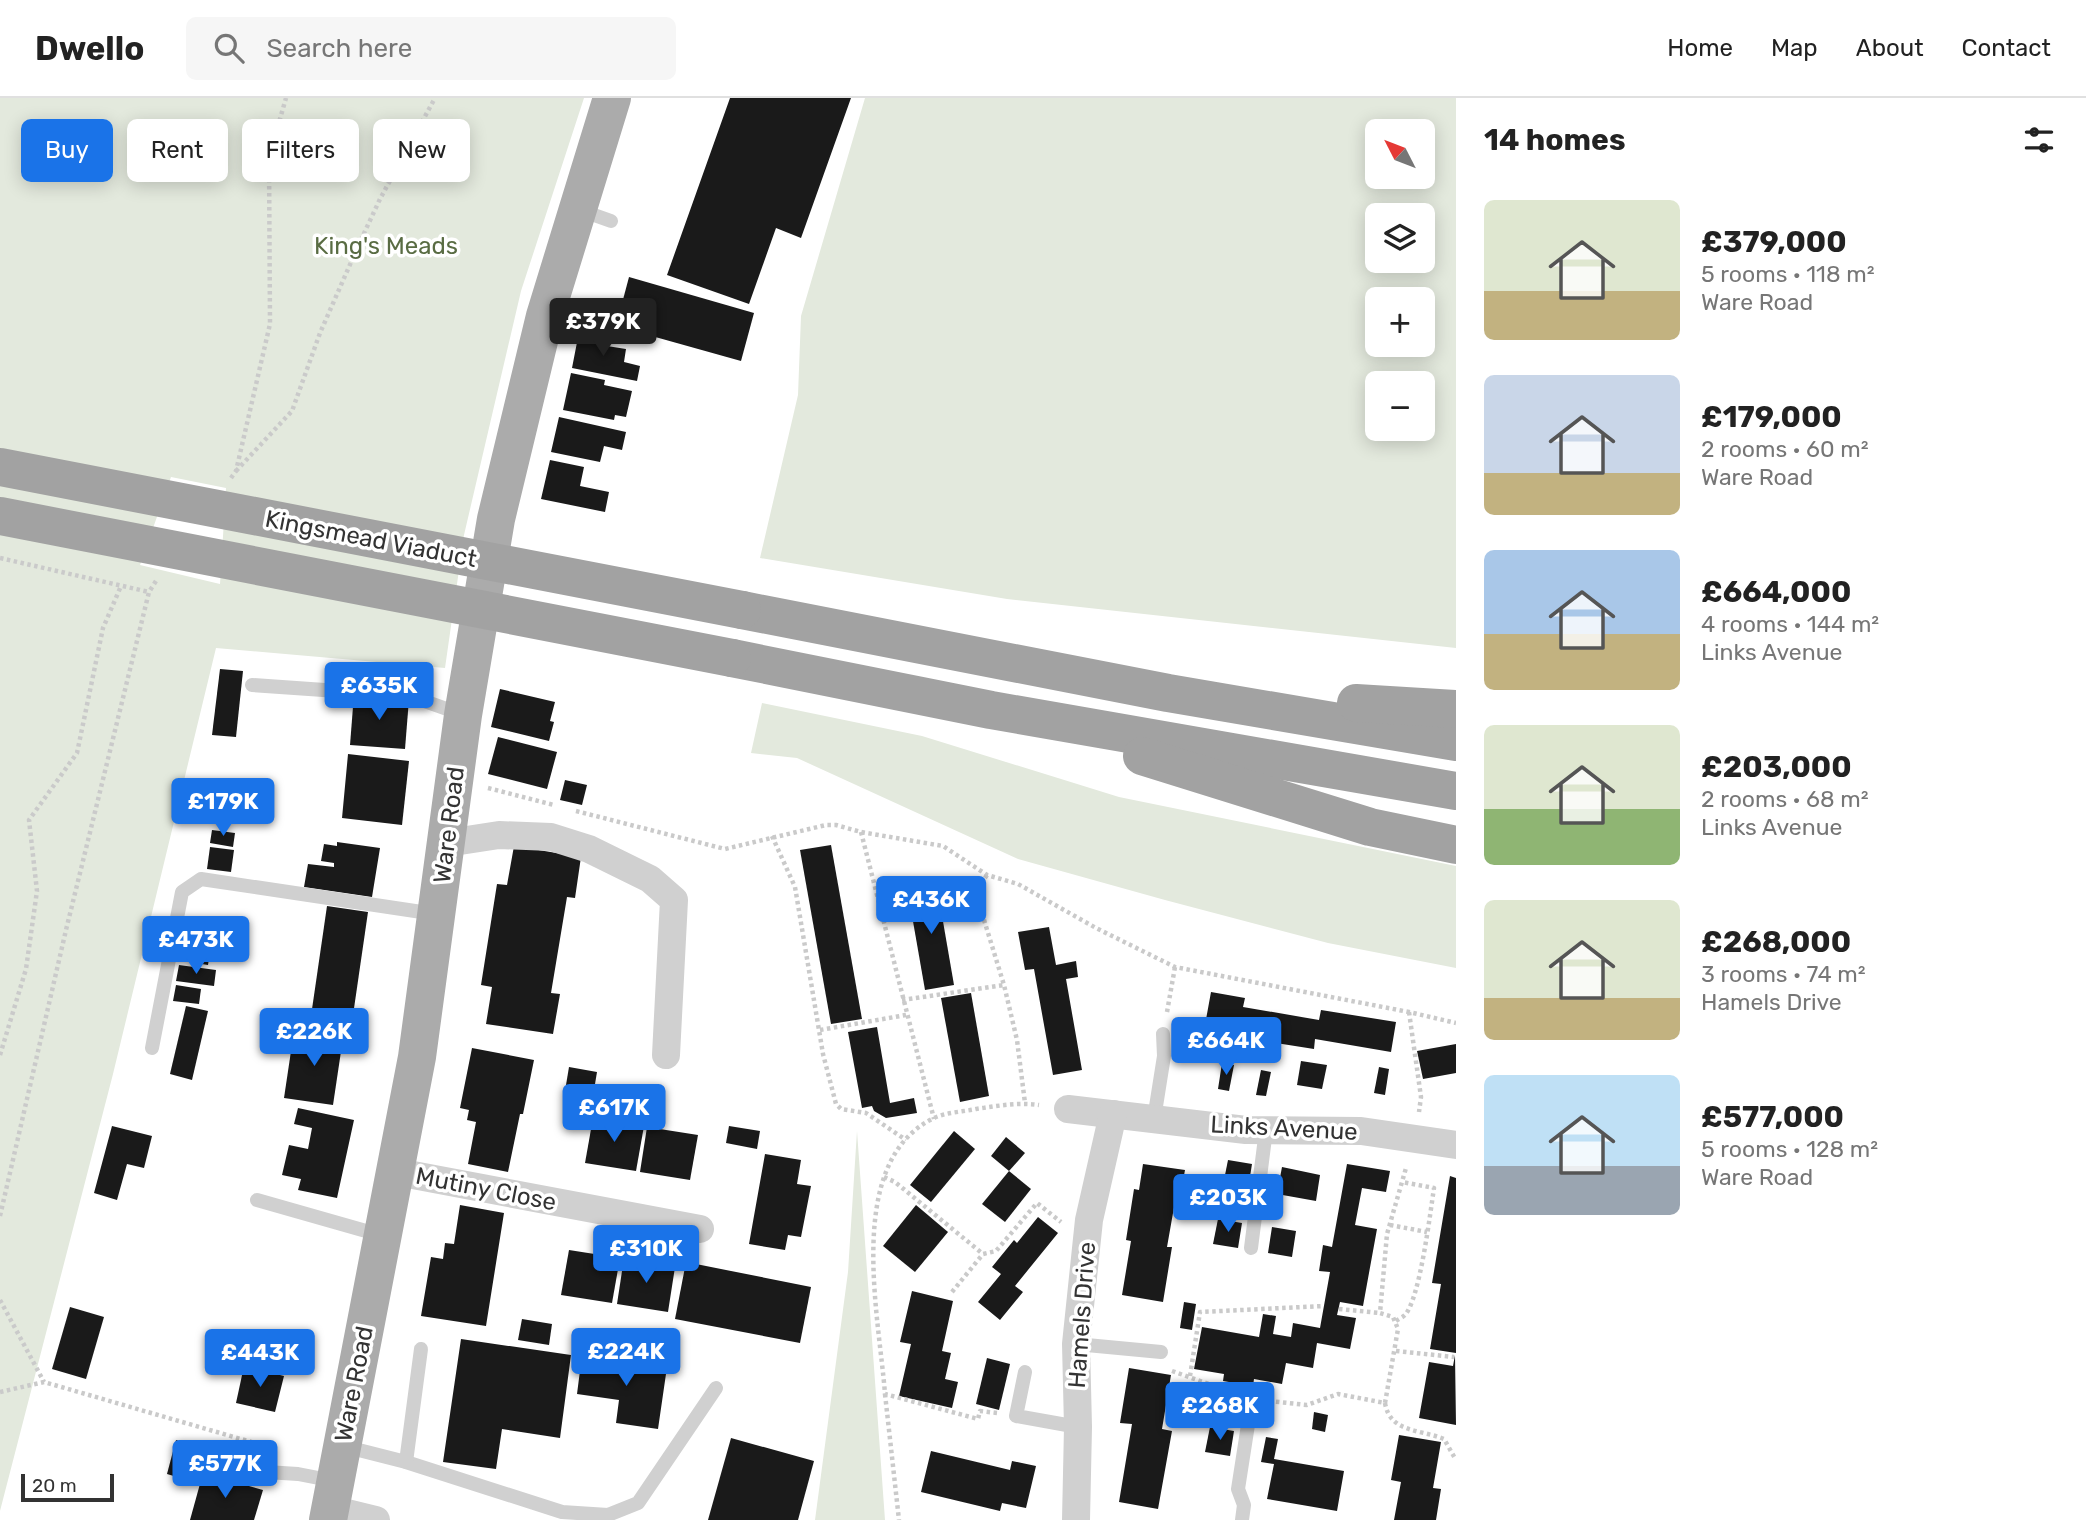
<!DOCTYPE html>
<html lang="en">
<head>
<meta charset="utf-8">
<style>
  :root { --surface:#fff; --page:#f6f6f6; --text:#222; --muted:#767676; --line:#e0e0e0; --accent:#1a73e8 }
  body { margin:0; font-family:Rubik,sans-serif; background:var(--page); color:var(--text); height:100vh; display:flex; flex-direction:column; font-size:26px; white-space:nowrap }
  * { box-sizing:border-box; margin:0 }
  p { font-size:23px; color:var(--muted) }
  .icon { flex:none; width:38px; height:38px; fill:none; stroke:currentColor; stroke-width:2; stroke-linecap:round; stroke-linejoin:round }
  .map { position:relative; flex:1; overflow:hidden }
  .sheet { display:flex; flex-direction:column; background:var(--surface); width:630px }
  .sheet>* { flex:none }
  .banner { position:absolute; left:21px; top:21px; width:665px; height:63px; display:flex; gap:14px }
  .needle { width:46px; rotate:312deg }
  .buttons { position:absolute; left:1365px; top:21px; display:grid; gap:14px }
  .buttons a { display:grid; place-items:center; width:70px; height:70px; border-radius:10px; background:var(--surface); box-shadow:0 4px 18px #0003; font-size:35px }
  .scale { position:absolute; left:21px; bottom:18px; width:93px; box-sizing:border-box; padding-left:7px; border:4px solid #333; border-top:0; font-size:19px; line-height:24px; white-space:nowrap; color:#333; -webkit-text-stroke:5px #fff; paint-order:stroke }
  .price { position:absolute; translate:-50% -60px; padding:0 16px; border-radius:7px; background:var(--accent); color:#fff; font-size:23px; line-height:46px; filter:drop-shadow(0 2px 4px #0008) }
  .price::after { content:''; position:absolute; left:50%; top:42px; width:21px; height:16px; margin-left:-10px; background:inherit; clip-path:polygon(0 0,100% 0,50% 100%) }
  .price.on { background:#222; color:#fff }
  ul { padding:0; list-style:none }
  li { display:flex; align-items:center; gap:21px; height:175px; padding:0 28px }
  li span { display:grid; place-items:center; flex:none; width:196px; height:140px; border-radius:10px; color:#555 }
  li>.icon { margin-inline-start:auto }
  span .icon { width:84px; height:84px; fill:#fffc; stroke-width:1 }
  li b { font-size:30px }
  h2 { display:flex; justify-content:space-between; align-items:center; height:84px; padding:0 28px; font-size:30px }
  .tag { padding:0 24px; border-radius:10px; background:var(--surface); box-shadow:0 4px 18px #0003; font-size:24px; line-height:63px }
  .tag.on { background:var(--accent); color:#fff }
  header { display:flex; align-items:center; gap:42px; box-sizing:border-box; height:98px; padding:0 35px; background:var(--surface); border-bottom:2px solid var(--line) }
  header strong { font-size:33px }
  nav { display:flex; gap:38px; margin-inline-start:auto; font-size:24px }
  .search { width:490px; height:63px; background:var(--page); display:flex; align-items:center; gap:18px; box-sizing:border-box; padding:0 24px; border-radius:10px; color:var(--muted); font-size:26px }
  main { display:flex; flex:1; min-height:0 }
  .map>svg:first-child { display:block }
  .green { fill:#e3e9dd; fill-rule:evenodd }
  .building { fill:#1a1a1a }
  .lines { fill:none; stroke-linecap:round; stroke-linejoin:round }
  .path { stroke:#cacaca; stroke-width:4.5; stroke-dasharray:3.5 3.5; stroke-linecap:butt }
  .service { stroke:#d0d0d0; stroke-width:14 }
  .minor { stroke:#d0d0d0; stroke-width:28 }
  .primary { stroke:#ababab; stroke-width:38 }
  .trunk { stroke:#a2a2a2; stroke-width:38 }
  .trunk-bridge { stroke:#a2a2a2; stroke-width:38 }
  .labels { text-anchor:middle; stroke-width:7; stroke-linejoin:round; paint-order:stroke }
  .park-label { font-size:24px; fill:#596c43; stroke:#fff }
  .street-label { font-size:24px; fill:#333; stroke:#fff }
</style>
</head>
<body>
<header>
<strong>Dwello</strong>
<div class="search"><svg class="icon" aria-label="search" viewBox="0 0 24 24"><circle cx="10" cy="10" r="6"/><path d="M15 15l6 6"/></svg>Search here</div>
<nav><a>Home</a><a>Map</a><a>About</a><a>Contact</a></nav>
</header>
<main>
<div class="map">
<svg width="1456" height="1422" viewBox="0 0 1456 1422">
  <rect width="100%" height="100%" fill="#fff"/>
  <g class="green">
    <path d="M 0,0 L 584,0 L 521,193 L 464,437 L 445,570 L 216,550 L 113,976 L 0,1413 ZM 171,379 L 226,390 L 220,486 L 140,467 Z"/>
    <path d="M 865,0 L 1456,0 L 1456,550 L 1007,501 L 760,460 L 798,297 L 801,218 ZM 1377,33 L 1423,33 L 1423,79 L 1377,79 ZM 1377,117 L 1423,117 L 1423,163 L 1377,163 ZM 1423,201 L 1423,247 L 1377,247 L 1377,201 ZM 1423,285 L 1423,331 L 1377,331 L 1377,285 Z"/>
    <polygon points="762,605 922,638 1119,699 1456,768 1456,870 1328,845 1165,802 1018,761 797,660 751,655"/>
    <polygon points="857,1033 885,1422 815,1422 848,1174"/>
  </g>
  <g class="building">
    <polygon points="730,0 851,0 801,140 776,130 749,206 667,177"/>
    <polygon points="629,179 754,215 741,263 616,228"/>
    <polygon points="579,234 609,241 607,248 626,251 624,264 640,268 637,283 572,270"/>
    <polygon points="571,275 605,282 604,287 632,293 626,319 615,317 614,322 563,312"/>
    <polygon points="559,319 626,334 622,352 604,348 600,364 551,354"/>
    <polygon points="550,362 584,369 580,388 609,394 605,414 541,401"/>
    <polygon points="220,571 243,573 236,639 212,637"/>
    <polygon points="500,591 555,604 550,623 554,624 549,643 491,629"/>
    <polygon points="354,596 409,601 405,651 350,647"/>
    <polygon points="498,639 557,654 547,691 488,676"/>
    <polygon points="348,656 409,663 402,727 342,720"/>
    <polygon points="565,682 587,687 582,707 560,702"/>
    <polygon points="212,732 235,735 233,749 210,745"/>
    <polygon points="337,744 380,750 372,799 304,789 308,766 334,769 334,765 321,763 324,746 337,748"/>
    <polygon points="831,747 862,921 831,926 800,752"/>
    <polygon points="514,748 581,759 575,800 567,799 551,895 560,896 553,936 486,926 492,889 481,887 497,786 507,787"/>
    <polygon points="210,749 234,752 231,774 207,771"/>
    <polygon points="936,783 954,887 925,892 907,789"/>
    <polygon points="327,808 368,814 351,931 310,925"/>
    <polygon points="1049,829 1056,867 1076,863 1078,879 1066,881 1082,972 1053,977 1034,871 1025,872 1018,834"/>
    <polygon points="187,837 212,841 208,867 183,863"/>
    <polygon points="179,867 216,872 214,888 176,883"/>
    <polygon points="176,887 201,891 199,906 173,903"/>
    <polygon points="1211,894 1245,900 1243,909 1319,922 1321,912 1396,924 1391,954 1315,941 1314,951 1276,945 1273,960 1258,957 1261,942 1238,939 1237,943 1203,938"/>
    <polygon points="971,895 989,998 960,1004 941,900"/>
    <polygon points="186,908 208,913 192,982 170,976"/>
    <polygon points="877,929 890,1005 914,1000 917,1015 886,1020 874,1013 872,1008 862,1010 848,934"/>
    <polygon points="294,933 343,940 333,1007 284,1000"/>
    <polygon points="1456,946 1456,975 1423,981 1417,953"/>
    <polygon points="472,950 534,962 523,1016 520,1016 508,1074 468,1066 476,1024 467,1022 469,1012 460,1010"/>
    <polygon points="1301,963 1327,967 1322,991 1297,987"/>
    <polygon points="1222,965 1234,967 1229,993 1218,991"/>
    <polygon points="569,969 597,974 594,992 566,987"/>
    <polygon points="1379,969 1389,971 1385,997 1374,995"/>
    <polygon points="1261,972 1271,974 1266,998 1256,997"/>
    <polygon points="298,1010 354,1022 337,1100 298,1092 301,1081 282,1077 289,1047 308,1051 312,1030 294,1026"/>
    <polygon points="593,1020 644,1028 636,1073 585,1065"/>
    <polygon points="112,1028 152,1038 144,1070 127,1066 117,1102 94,1095"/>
    <polygon points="729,1028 760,1033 757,1051 726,1045"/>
    <polygon points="647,1029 698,1037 690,1082 640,1074"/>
    <polygon points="954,1033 975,1051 931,1104 910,1087"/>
    <polygon points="1006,1039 1025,1055 1009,1073 991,1058"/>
    <polygon points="765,1056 801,1062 797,1086 811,1088 801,1139 788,1137 785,1152 749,1146"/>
    <polygon points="1228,1062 1252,1066 1248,1091 1223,1087"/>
    <polygon points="1143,1066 1185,1072 1180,1099 1176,1098 1167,1149 1172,1149 1163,1204 1122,1197 1131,1143 1126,1142 1134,1091 1139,1092"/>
    <polygon points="1347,1066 1390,1073 1386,1094 1362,1090 1355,1127 1377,1131 1363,1208 1340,1204 1337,1217 1356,1220 1350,1251 1317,1245 1313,1270 1286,1265 1282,1286 1254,1281 1253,1288 1223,1283 1224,1276 1194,1271 1202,1229 1259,1239 1263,1216 1276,1218 1273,1236 1291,1239 1293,1225 1320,1230 1330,1174 1319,1173 1323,1147 1332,1149"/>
    <polygon points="1282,1069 1320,1077 1316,1103 1277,1096"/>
    <polygon points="1009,1073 1031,1091 1005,1124 982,1106"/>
    <polygon points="1450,1078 1456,1080 1456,1255 1430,1251 1441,1186 1432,1185"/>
    <polygon points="460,1107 504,1115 486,1228 421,1218 431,1159 443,1161 445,1145 454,1146"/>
    <polygon points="916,1107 948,1134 915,1174 883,1148"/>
    <polygon points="1038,1119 1058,1135 1015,1188 1023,1194 1000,1222 978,1204 1001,1176 992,1169 1014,1142 1017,1145"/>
    <polygon points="1218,1121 1242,1125 1238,1150 1213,1146"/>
    <polygon points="1272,1129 1296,1133 1292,1159 1268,1155"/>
    <polygon points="569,1152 620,1160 612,1205 561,1197"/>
    <polygon points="624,1160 675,1169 668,1214 617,1206"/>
    <polygon points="686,1164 811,1189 800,1245 675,1221"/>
    <polygon points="912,1193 953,1203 942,1253 951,1255 945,1281 958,1284 952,1310 899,1298 911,1246 900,1244"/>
    <polygon points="1184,1204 1196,1206 1192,1232 1180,1230"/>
    <polygon points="70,1209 104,1219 86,1281 52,1271"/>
    <polygon points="522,1221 552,1226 549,1247 518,1242"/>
    <polygon points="461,1241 571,1257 560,1340 502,1331 496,1371 443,1364"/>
    <polygon points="582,1257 667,1269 658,1331 616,1325 619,1302 577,1296"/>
    <polygon points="1455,1257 1456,1327 1419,1320 1429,1264 1453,1268"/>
    <polygon points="987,1260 1010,1266 999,1312 976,1306"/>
    <polygon points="244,1268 284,1278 275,1314 236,1305"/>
    <polygon points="1129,1270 1171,1277 1162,1331 1172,1333 1158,1411 1119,1404 1132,1326 1120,1325"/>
    <polygon points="1314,1314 1328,1317 1325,1334 1312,1331"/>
    <polygon points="1210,1329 1234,1333 1230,1358 1205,1354"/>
    <polygon points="1399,1337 1441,1344 1433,1390 1441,1391 1436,1422 1394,1422 1401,1384 1391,1382"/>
    <polygon points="1266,1339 1278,1341 1274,1361 1344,1373 1337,1413 1267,1401 1274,1366 1261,1364"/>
    <polygon points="731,1340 814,1363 798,1422 708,1422"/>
    <polygon points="176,1342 197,1348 187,1382 167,1376"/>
    <polygon points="931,1353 1010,1372 1012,1363 1036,1368 1026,1410 1002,1405 1000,1413 921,1394"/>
    <polygon points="203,1375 263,1392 254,1422 190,1422"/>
  </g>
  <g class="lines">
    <g class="path">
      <polyline points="236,373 292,313 320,235 359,146 380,101 435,0"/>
      <polyline points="231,380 236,373 270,226 269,59 286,0"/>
      <polyline points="0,460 149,494"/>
      <polyline points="488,690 554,707"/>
      <polyline points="576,713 725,751 826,727 836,727 861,734 943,748 987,777 1018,786 1096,830 1175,869 1409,914 1456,925"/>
      <polyline points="861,734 934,1021"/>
      <polyline points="772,738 795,789 823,956 836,1006 841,1011 866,1015 906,1042"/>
      <polyline points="987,777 977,791 977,799 1004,887 1017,942 1025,1005"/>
      <polyline points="902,902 1004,887"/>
      <polyline points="1167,914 1175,869"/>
      <polyline points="1409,914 1421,999 1419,1014"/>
      <polyline points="820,932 906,917"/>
      <polyline points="0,957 26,871 37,793 29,722 77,655 103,530 121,488"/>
      <polyline points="884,1079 895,1084 983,1156 996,1153 1037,1105 1061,1124"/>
      <polyline points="0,1118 66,832 149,494 156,483"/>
      <polyline points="1390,1127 1427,1134"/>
      <polyline points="952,1194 983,1156"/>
      <polyline points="0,1202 44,1284"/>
      <polyline points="1339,1211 1380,1215"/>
      <path d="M 1396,1223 C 1399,1221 1403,1219 1405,1217 C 1420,1200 1430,1116 1434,1090 L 1402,1084"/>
      <polyline points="1396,1253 1454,1259"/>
      <polyline points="1172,1273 1237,1296"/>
      <polyline points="1190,1278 1200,1214 1324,1208"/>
      <polyline points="0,1294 44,1284 272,1350"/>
      <polyline points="885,1296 899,1422"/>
      <polyline points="1269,1303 1307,1307 1338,1296 1385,1305 1398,1231 1393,1219 1380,1215 1387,1136 1406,1070"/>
      <path d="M 1385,1305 C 1390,1335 1420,1331 1444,1341 L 1456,1362"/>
      <path d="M 997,1315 L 980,1313 L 978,1321 L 885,1296 C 879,1217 844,1063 934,1020 C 947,1014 962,1014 976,1011 C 997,1008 1018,1004 1039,1007"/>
    </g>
    <g class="service">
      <polyline points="580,112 611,123"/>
      <polyline points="252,587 410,598 461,616"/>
      <polyline points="152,950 182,794 201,781 435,816"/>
      <polyline points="1154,1021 1164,958 1163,936"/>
      <polyline points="257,1102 380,1137"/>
      <polyline points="1251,1150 1266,1032"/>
      <polyline points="1076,1246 1161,1254"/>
      <polyline points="1025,1274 1016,1318 1078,1329"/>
      <polyline points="343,1348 406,1364 562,1414 608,1417 638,1405 716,1290"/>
      <polyline points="406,1364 421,1251"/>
      <polyline points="197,1365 221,1371 298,1376 334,1383"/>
      <polyline points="1242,1422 1244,1407 1238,1391 1250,1314"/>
    </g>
    <g class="minor">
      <polyline points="447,745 499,737 551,739 589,751 650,781 674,802 666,957"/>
      <polyline points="1068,1011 1246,1032 1361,1033 1456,1047"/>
      <polyline points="397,1074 700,1131"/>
      <polyline points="331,1411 376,1422"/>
      <polyline points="1076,1422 1078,1329 1076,1246 1089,1122 1113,1016"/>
    </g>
    <polyline class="primary" points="328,1422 417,959 463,617 496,421 545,218 612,0"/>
    <g class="trunk">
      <polyline points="742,512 1168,595 1456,644"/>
      <polyline points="732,560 991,612 1456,693"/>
      <polyline points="1356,605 1456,611"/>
      <polyline points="1142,658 1370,729 1456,747"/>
    </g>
    <g class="trunk-bridge">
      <polyline points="0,369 742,512"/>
      <polyline points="0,418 732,560"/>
    </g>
  </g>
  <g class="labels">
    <g class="park-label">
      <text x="386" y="156">King's Meads</text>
    </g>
    <g class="street-label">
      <text transform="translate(371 441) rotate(11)" y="8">Kingsmead Viaduct</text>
      <text transform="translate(449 727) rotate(-83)" y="8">Ware Road</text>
      <text transform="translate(1284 1030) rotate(3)" y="8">Links Avenue</text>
      <text transform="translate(486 1091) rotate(11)" y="8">Mutiny Close</text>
      <text transform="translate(1082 1217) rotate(-86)" y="8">Hamels Drive</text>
      <text transform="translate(354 1286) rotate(-79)" y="8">Ware Road</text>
    </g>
  </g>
</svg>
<div class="buttons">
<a><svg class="needle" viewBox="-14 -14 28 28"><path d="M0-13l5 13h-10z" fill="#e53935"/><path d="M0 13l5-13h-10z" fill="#767676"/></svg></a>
<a><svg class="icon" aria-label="layers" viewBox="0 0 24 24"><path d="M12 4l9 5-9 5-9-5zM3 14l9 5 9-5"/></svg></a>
<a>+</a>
<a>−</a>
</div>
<div class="scale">20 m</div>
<b class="price on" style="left:603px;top:260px">£379K</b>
<b class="price" style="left:379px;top:624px">£635K</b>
<b class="price" style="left:223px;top:740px">£179K</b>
<b class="price" style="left:931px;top:838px">£436K</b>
<b class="price" style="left:196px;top:878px">£473K</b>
<b class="price" style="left:314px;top:970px">£226K</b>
<b class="price" style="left:1226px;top:979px">£664K</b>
<b class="price" style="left:614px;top:1046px">£617K</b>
<b class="price" style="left:1228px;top:1136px">£203K</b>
<b class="price" style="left:646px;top:1187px">£310K</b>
<b class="price" style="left:626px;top:1290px">£224K</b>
<b class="price" style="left:260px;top:1291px">£443K</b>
<b class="price" style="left:1220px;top:1344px">£268K</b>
<b class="price" style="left:225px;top:1402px">£577K</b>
<div class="banner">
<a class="tag on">Buy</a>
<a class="tag">Rent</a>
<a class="tag">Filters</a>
<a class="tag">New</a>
</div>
</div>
<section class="sheet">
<h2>14 homes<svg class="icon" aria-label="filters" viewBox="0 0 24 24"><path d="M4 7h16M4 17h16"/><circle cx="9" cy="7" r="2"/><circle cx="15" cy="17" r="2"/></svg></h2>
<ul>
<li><span style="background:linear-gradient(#dfe7d0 65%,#c2b280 0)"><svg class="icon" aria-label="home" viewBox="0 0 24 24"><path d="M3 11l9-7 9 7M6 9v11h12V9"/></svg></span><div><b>£379,000</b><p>5 rooms · 118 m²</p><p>Ware Road</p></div></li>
<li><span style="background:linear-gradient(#c9d6e8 70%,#c2b280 0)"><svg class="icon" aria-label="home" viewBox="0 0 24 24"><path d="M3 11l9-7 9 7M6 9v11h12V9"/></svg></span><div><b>£179,000</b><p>2 rooms · 60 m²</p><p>Ware Road</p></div></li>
<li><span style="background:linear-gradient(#a9c7e8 60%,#c2b280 0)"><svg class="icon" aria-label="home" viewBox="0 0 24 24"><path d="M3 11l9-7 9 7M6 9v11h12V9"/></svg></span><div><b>£664,000</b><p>4 rooms · 144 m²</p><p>Links Avenue</p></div></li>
<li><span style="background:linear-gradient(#dfe7d0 60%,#8fb573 0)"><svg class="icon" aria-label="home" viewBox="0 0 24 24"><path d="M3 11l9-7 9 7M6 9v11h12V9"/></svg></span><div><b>£203,000</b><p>2 rooms · 68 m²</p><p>Links Avenue</p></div></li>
<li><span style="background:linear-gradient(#dfe7d0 70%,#c2b280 0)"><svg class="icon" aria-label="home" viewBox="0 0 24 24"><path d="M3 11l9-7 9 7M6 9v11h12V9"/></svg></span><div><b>£268,000</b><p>3 rooms · 74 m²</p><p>Hamels Drive</p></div></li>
<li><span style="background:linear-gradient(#bfe0f5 65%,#9aa5b1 0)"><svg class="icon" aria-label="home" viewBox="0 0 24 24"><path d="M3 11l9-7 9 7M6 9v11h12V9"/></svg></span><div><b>£577,000</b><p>5 rooms · 128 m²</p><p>Ware Road</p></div></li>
</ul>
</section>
</main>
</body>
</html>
